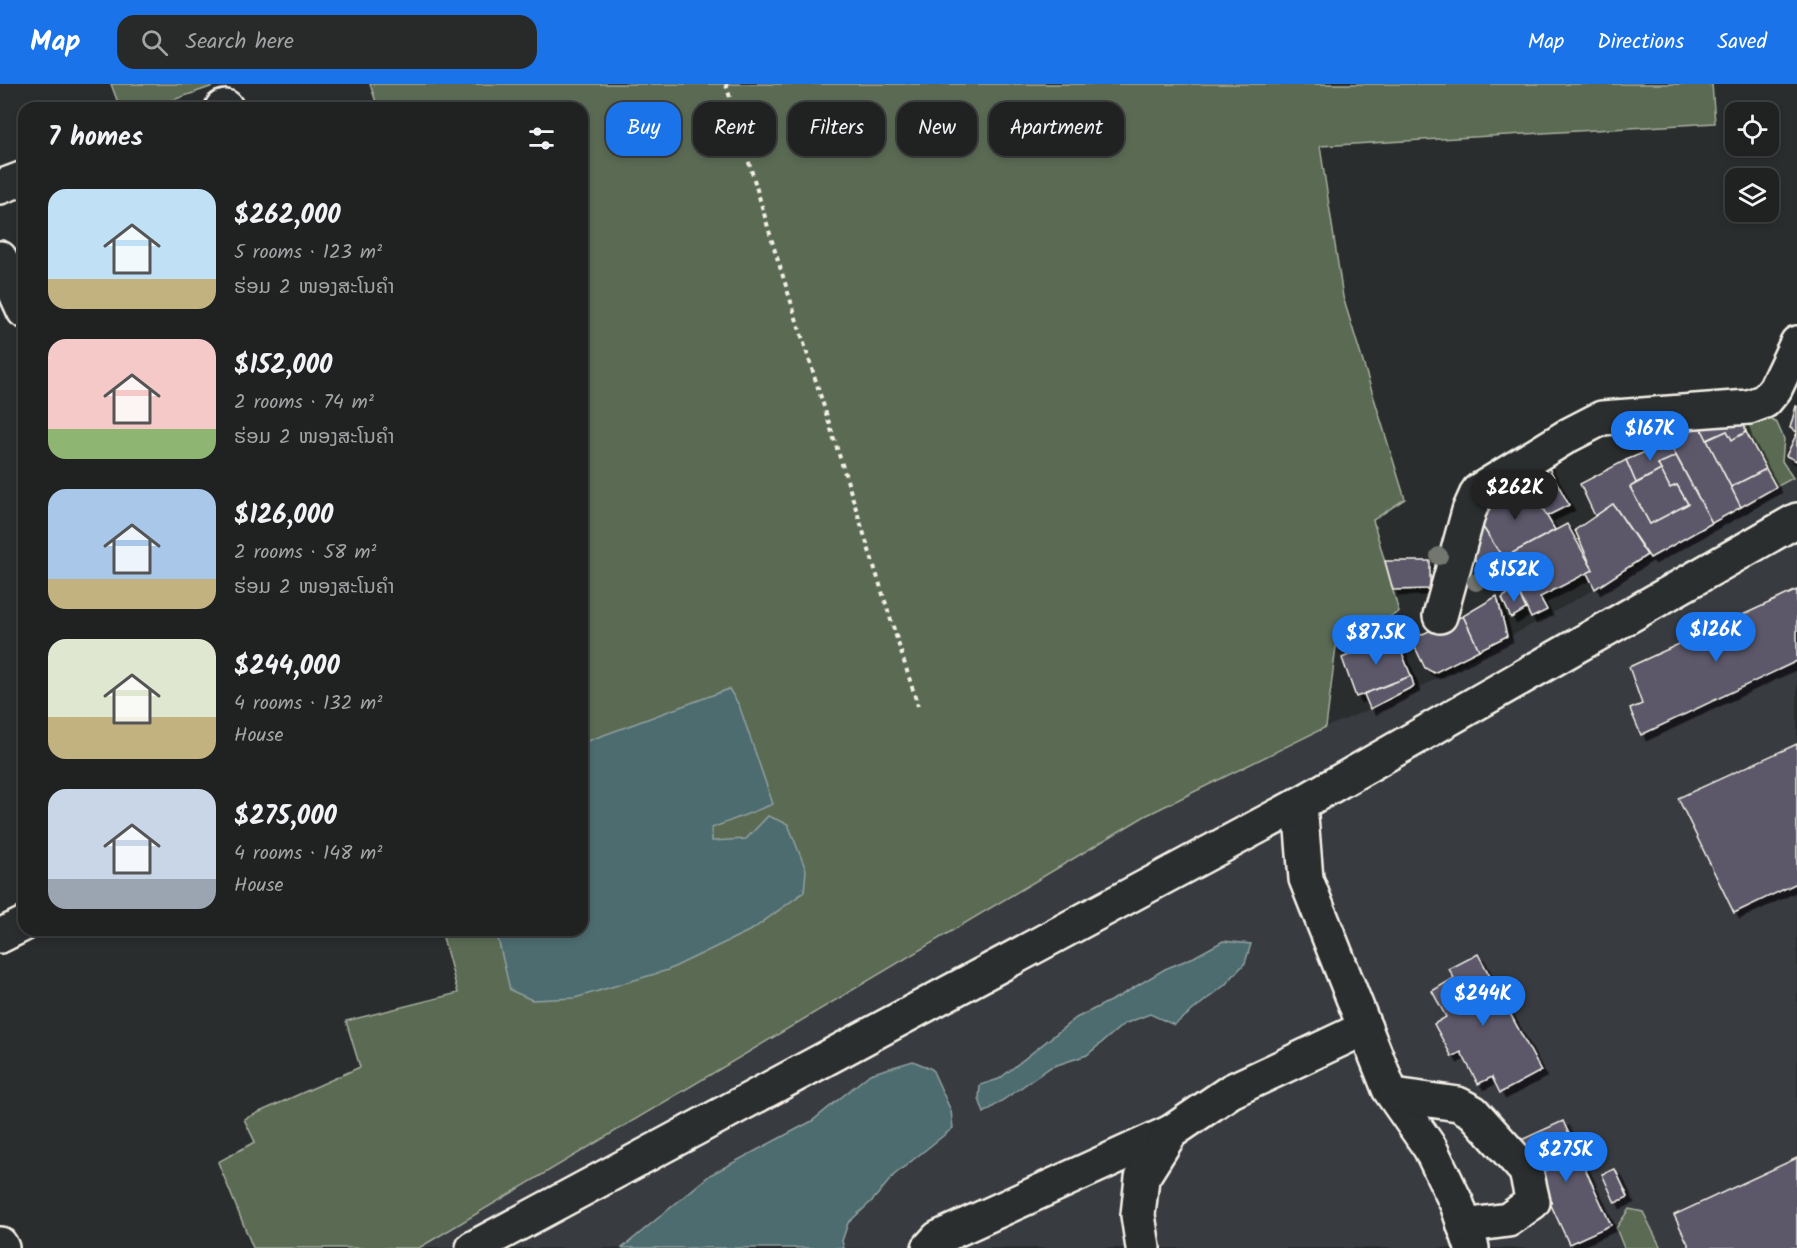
<!DOCTYPE html>
<html lang="en">
<head>
<meta charset="utf-8">
<style>
  :root { --surface:#202222; --page:#282a2a; --text:#f1f3f6; --muted:#a2a4a5; --line:#3d3f40; --accent:#1a73e8 }
  body { margin:0; font-family:Kalam,"Noto Sans Lao",sans-serif; background:var(--page); color:var(--text); height:100vh; display:flex; flex-direction:column; font-size:22px; white-space:nowrap }
  * { box-sizing:border-box; margin:0 }
  p { font-size:20px; color:var(--muted) }
  .icon { flex:none; width:33px; height:33px; fill:none; stroke:currentColor; stroke-width:2; stroke-linecap:round; stroke-linejoin:round }
  .map { position:relative; flex:1; overflow:hidden }
  .drawer { position:absolute; left:18px; top:18px; width:570px; height:834px; display:flex; flex-direction:column; background:var(--surface); border-radius:18px; box-shadow:0 3px 9px #0003,0 0 0 2px var(--line) }
  .drawer>* { flex:none }
  .top-card { position:absolute; left:606px; top:18px; width:570px; height:54px; display:flex; gap:12px }
  .buttons { position:absolute; left:1725px; top:18px; display:grid; gap:12px }
  .buttons a { display:grid; place-items:center; width:54px; height:54px; border-radius:12px; background:var(--surface); box-shadow:0 3px 9px #0003,0 0 0 2px var(--line); font-size:30px }
  .price { position:absolute; translate:-50% -51px; padding:0 14px; border-radius:21px; background:var(--accent); color:#fff; font-size:20px; line-height:39px; filter:drop-shadow(0 2px 3px #0008) }
  .price::after { content:''; position:absolute; left:50%; top:36px; width:18px; height:14px; margin-left:-9px; background:inherit; clip-path:polygon(0 0,100% 0,50% 100%) }
  .price.current { background:#222; color:#fff }
  ul { padding:0; list-style:none }
  li { display:flex; align-items:center; gap:18px; height:150px; padding:0 30px }
  li span { display:grid; place-items:center; flex:none; width:168px; height:120px; border-radius:18px; color:#555 }
  li>.icon { margin-inline-start:auto }
  span .icon { width:72px; height:72px; fill:#fffc; stroke-width:1 }
  li b { font-size:26px }
  h2 { display:flex; justify-content:space-between; align-items:center; height:72px; padding:0 30px; font-size:26px }
  .chip { padding:0 21px; border-radius:18px; background:var(--surface); box-shadow:0 3px 9px #0003,0 0 0 2px var(--line); font-size:21px; line-height:54px }
  .chip.current { background:var(--accent); color:#fff }
  header { display:flex; align-items:center; gap:36px; box-sizing:border-box; height:84px; padding:0 30px; background:var(--accent); color:#fff }
  header strong { font-size:28px }
  nav { display:flex; gap:33px; margin-inline-start:auto; font-size:21px }
  .search { width:420px; height:54px; background:var(--page); display:flex; align-items:center; gap:15px; box-sizing:border-box; padding:0 21px; border-radius:18px; color:var(--muted); font-size:22px }
  .map>svg:first-child { display:block }
  .built { fill:#393a40 }
  .green { fill:#5a6a53; stroke:#a7ae9e; stroke-width:1.5 }
  .water { fill:#4e6c70; stroke:#90a1a0; stroke-width:1.5 }
  .building { fill:#5b586a; stroke:#f4f1e8; stroke-width:1.5; filter:url(#shadow) }
  .lines { fill:none; stroke-linecap:round; stroke-linejoin:round }
  .minor-casing { stroke:#f4f1e8; stroke-width:38 }
  .major-casing { stroke:#f4f1e8; stroke-width:38 }
  .path { stroke:#f4f1e8; stroke-width:4; stroke-dasharray:4.5 4.5; stroke-linecap:butt }
  .minor { stroke:#2a2d2e; stroke-width:33 }
  .major { stroke:#2a2d2e; stroke-width:33 }
  .tree { fill:#73776f }
</style>
</head>
<body>
<header>
<strong>Map</strong>
<div class="search"><svg class="icon" aria-label="search" viewBox="0 0 24 24"><circle cx="10" cy="10" r="6"/><path d="M15 15l6 6"/></svg>Search here</div>
<nav><a>Map</a><a>Directions</a><a>Saved</a></nav>
</header>
<div class="map">
<svg width="1797" height="1164" viewBox="0 0 1797 1164">
  <defs>
    <filter id="shadow"><feDropShadow dx="5.5" dy="5.5" stdDeviation="0" flood-color="#0009"/></filter>
  </defs>
  <rect width="100%" height="100%" fill="#2a2d2e"/>
  <filter id="ink" filterUnits="userSpaceOnUse"><feTurbulence type="fractalNoise" baseFrequency=".0167" numOctaves="2"/><feDisplacementMap in="SourceGraphic" scale="12" xChannelSelector="R" yChannelSelector="G"/><feConvolveMatrix kernelMatrix="1 2 1 2 8 2 1 2 1" color-interpolation-filters="sRGB"/></filter>
  <g filter="url(#ink)">
    <polygon class="built" points="1797,391 1797,1164 404,1164 1145,732 1326,643 1412,608"/>
    <g class="green">
      <polygon points="111,0 219,0 150,24 120,24"/>
      <polygon points="370,0 1712,0 1715,39 1320,62 1343,213 1405,415 1373,436 1399,528 1336,563 1326,643 1145,732 419,1164 253,1164 218,1078 255,1058 244,1035 360,983 346,937 458,909 441,846 582,846 582,24 378,24"/>
      <polygon points="1763,331 1777,339 1784,355 1782,377 1793,394 1776,403 1746,348 1742,334"/>
      <polygon points="1629,1125 1643,1128 1661,1164 1624,1164 1616,1144"/>
    </g>
    <g class="water">
      <polygon points="729,605 739,621 773,720 712,744 712,757 746,755 768,732 788,740 806,786 804,808 753,845 668,886 575,914 532,916 510,906 496,846 582,846 582,659"/>
      <polygon points="1223,857 1251,860 1245,879 1225,901 1174,941 1150,930 1124,940 1087,971 1051,983 984,1029 979,1015 980,1001 999,995 1076,934 1118,913 1165,885 1194,873"/>
      <polygon points="913,977 932,985 951,1027 953,1044 894,1091 873,1116 848,1139 842,1157 844,1164 622,1164 710,1091 812,1037 870,990"/>
    </g>
    <g class="building">
      <polygon points="1796,322 1797,322 1797,348 1790,344"/>
      <polygon points="1742,334 1746,348 1732,356 1727,347 1707,356 1700,342"/>
      <polygon points="1700,342 1741,423 1712,439 1669,358"/>
      <polygon points="1727,347 1732,356 1746,348 1766,385 1731,403 1707,356"/>
      <polygon points="1797,349 1797,377 1786,372"/>
      <polygon points="1669,358 1676,372 1658,380 1661,386 1636,399 1626,376"/>
      <polygon points="1676,372 1712,439 1650,474 1613,420 1595,432 1580,400 1626,376 1636,399 1630,403 1650,440 1688,420 1677,401 1670,404 1658,380"/>
      <polygon points="1544,375 1569,421 1547,432 1527,398 1507,411 1504,400"/>
      <polygon points="1766,385 1776,403 1741,423 1731,403"/>
      <polygon points="1661,386 1670,404 1677,401 1688,420 1650,440 1630,403"/>
      <polygon points="1527,398 1555,446 1503,474 1475,431"/>
      <polygon points="1613,420 1647,471 1595,505 1587,489 1593,486 1575,446"/>
      <polygon points="1475,431 1503,474 1480,484 1476,476 1465,478"/>
      <polygon points="1567,440 1593,486 1540,513 1547,526 1531,534 1503,474"/>
      <polygon points="1385,477 1430,477 1430,505 1393,506"/>
      <polygon points="1516,504 1526,525 1511,534 1502,514"/>
      <polygon points="1797,506 1797,577 1641,651 1630,625 1642,620 1629,583"/>
      <polygon points="1497,512 1507,552 1479,566 1463,532"/>
      <polygon points="1463,532 1479,566 1434,589 1425,584 1411,555"/>
      <polygon points="1395,551 1411,592 1356,613 1342,574"/>
      <polygon points="1411,592 1414,602 1370,625 1364,610"/>
      <polygon points="1797,660 1797,799 1734,829 1678,714"/>
      <polygon points="1478,870 1541,987 1500,1009 1492,993 1478,1000 1461,968 1452,973 1434,940 1446,933 1432,907 1454,894 1449,885"/>
      <polygon points="1563,1037 1611,1141 1569,1160 1521,1056"/>
      <polygon points="1797,1074 1797,1164 1690,1164 1674,1131"/>
      <polygon points="1615,1085 1628,1113 1615,1119 1602,1090"/>
    </g>
    <g class="lines">
      <defs>
        <g id="minor">
          <polyline points="222,24 226,23"/>
          <polyline points="0,103 24,94"/>
          <polyline points="0,174 24,227"/>
          <polyline points="1440,532 1469,427 1478,407 1569,351 1602,334 1749,323 1765,317 1775,305 1797,259"/>
          <polyline points="1300,720 1306,795 1389,1005 1430,1064 1457,1120 1472,1164"/>
          <polyline points="0,852 24,840"/>
          <polyline points="1394,1011 1458,1020 1473,1028 1526,1087 1533,1118 1508,1136 1464,1142"/>
          <polyline points="473,1164 1300,720 1797,436"/>
          <polyline points="929,1164 938,1154 1171,1048"/>
          <polyline points="1143,1164 1138,1131 1142,1094 1171,1048 1231,1007 1365,944"/>
        </g>
        <polyline id="major" points="0,1160 2,1164"/>
      </defs>
      <use href="#minor" class="minor-casing"/>
      <use href="#major" class="major-casing"/>
      <polyline class="path" points="726,0 775,167 918,622"/>
      <use href="#minor" class="minor"/>
      <use href="#major" class="major"/>
    </g>
    <g class="tree">
      <circle cx="1439" cy="472" r="9"/>
      <circle cx="1476" cy="498" r="9"/>
    </g>
  </g>
</svg>
<div class="buttons">
<a><svg class="icon" aria-label="locate" viewBox="0 0 24 24"><circle cx="12" cy="12" r="6"/><path d="M12 2v4M12 18v4M2 12h4M18 12h4"/></svg></a>
<a><svg class="icon" aria-label="layers" viewBox="0 0 24 24"><path d="M12 4l9 5-9 5-9-5zM3 14l9 5 9-5"/></svg></a>
</div>
<b class="price" style="left:1650px;top:378px">$167K</b>
<b class="price current" style="left:1515px;top:437px">$262K</b>
<b class="price" style="left:1514px;top:519px">$152K</b>
<b class="price" style="left:1716px;top:579px">$126K</b>
<b class="price" style="left:1376px;top:582px">$87.5K</b>
<b class="price" style="left:1483px;top:943px">$244K</b>
<b class="price" style="left:1566px;top:1099px">$275K</b>
<div class="top-card">
<a class="chip current">Buy</a>
<a class="chip">Rent</a>
<a class="chip">Filters</a>
<a class="chip">New</a>
<a class="chip">Apartment</a>
</div>
<section class="drawer">
<h2>7 homes<svg class="icon" aria-label="filters" viewBox="0 0 24 24"><path d="M4 7h16M4 17h16"/><circle cx="9" cy="7" r="2"/><circle cx="15" cy="17" r="2"/></svg></h2>
<ul>
<li><span style="background:linear-gradient(#bfe0f5 75%,#c2b280 0)"><svg class="icon" aria-label="home" viewBox="0 0 24 24"><path d="M3 11l9-7 9 7M6 9v11h12V9"/></svg></span><div><b>$262,000</b><p>5 rooms · 123 m²</p><p>ຮ່ອມ 2 ໜອງສະໂນຄໍາ</p></div></li>
<li><span style="background:linear-gradient(#f6c9c9 75%,#8fb573 0)"><svg class="icon" aria-label="home" viewBox="0 0 24 24"><path d="M3 11l9-7 9 7M6 9v11h12V9"/></svg></span><div><b>$152,000</b><p>2 rooms · 74 m²</p><p>ຮ່ອມ 2 ໜອງສະໂນຄໍາ</p></div></li>
<li><span style="background:linear-gradient(#a9c7e8 75%,#c2b280 0)"><svg class="icon" aria-label="home" viewBox="0 0 24 24"><path d="M3 11l9-7 9 7M6 9v11h12V9"/></svg></span><div><b>$126,000</b><p>2 rooms · 58 m²</p><p>ຮ່ອມ 2 ໜອງສະໂນຄໍາ</p></div></li>
<li><span style="background:linear-gradient(#dfe7d0 65%,#c2b280 0)"><svg class="icon" aria-label="home" viewBox="0 0 24 24"><path d="M3 11l9-7 9 7M6 9v11h12V9"/></svg></span><div><b>$244,000</b><p>4 rooms · 132 m²</p><p>House</p></div></li>
<li><span style="background:linear-gradient(#c9d6e8 75%,#9aa5b1 0)"><svg class="icon" aria-label="home" viewBox="0 0 24 24"><path d="M3 11l9-7 9 7M6 9v11h12V9"/></svg></span><div><b>$275,000</b><p>4 rooms · 148 m²</p><p>House</p></div></li>
</ul>
</section>
</div>
</body>
</html>
